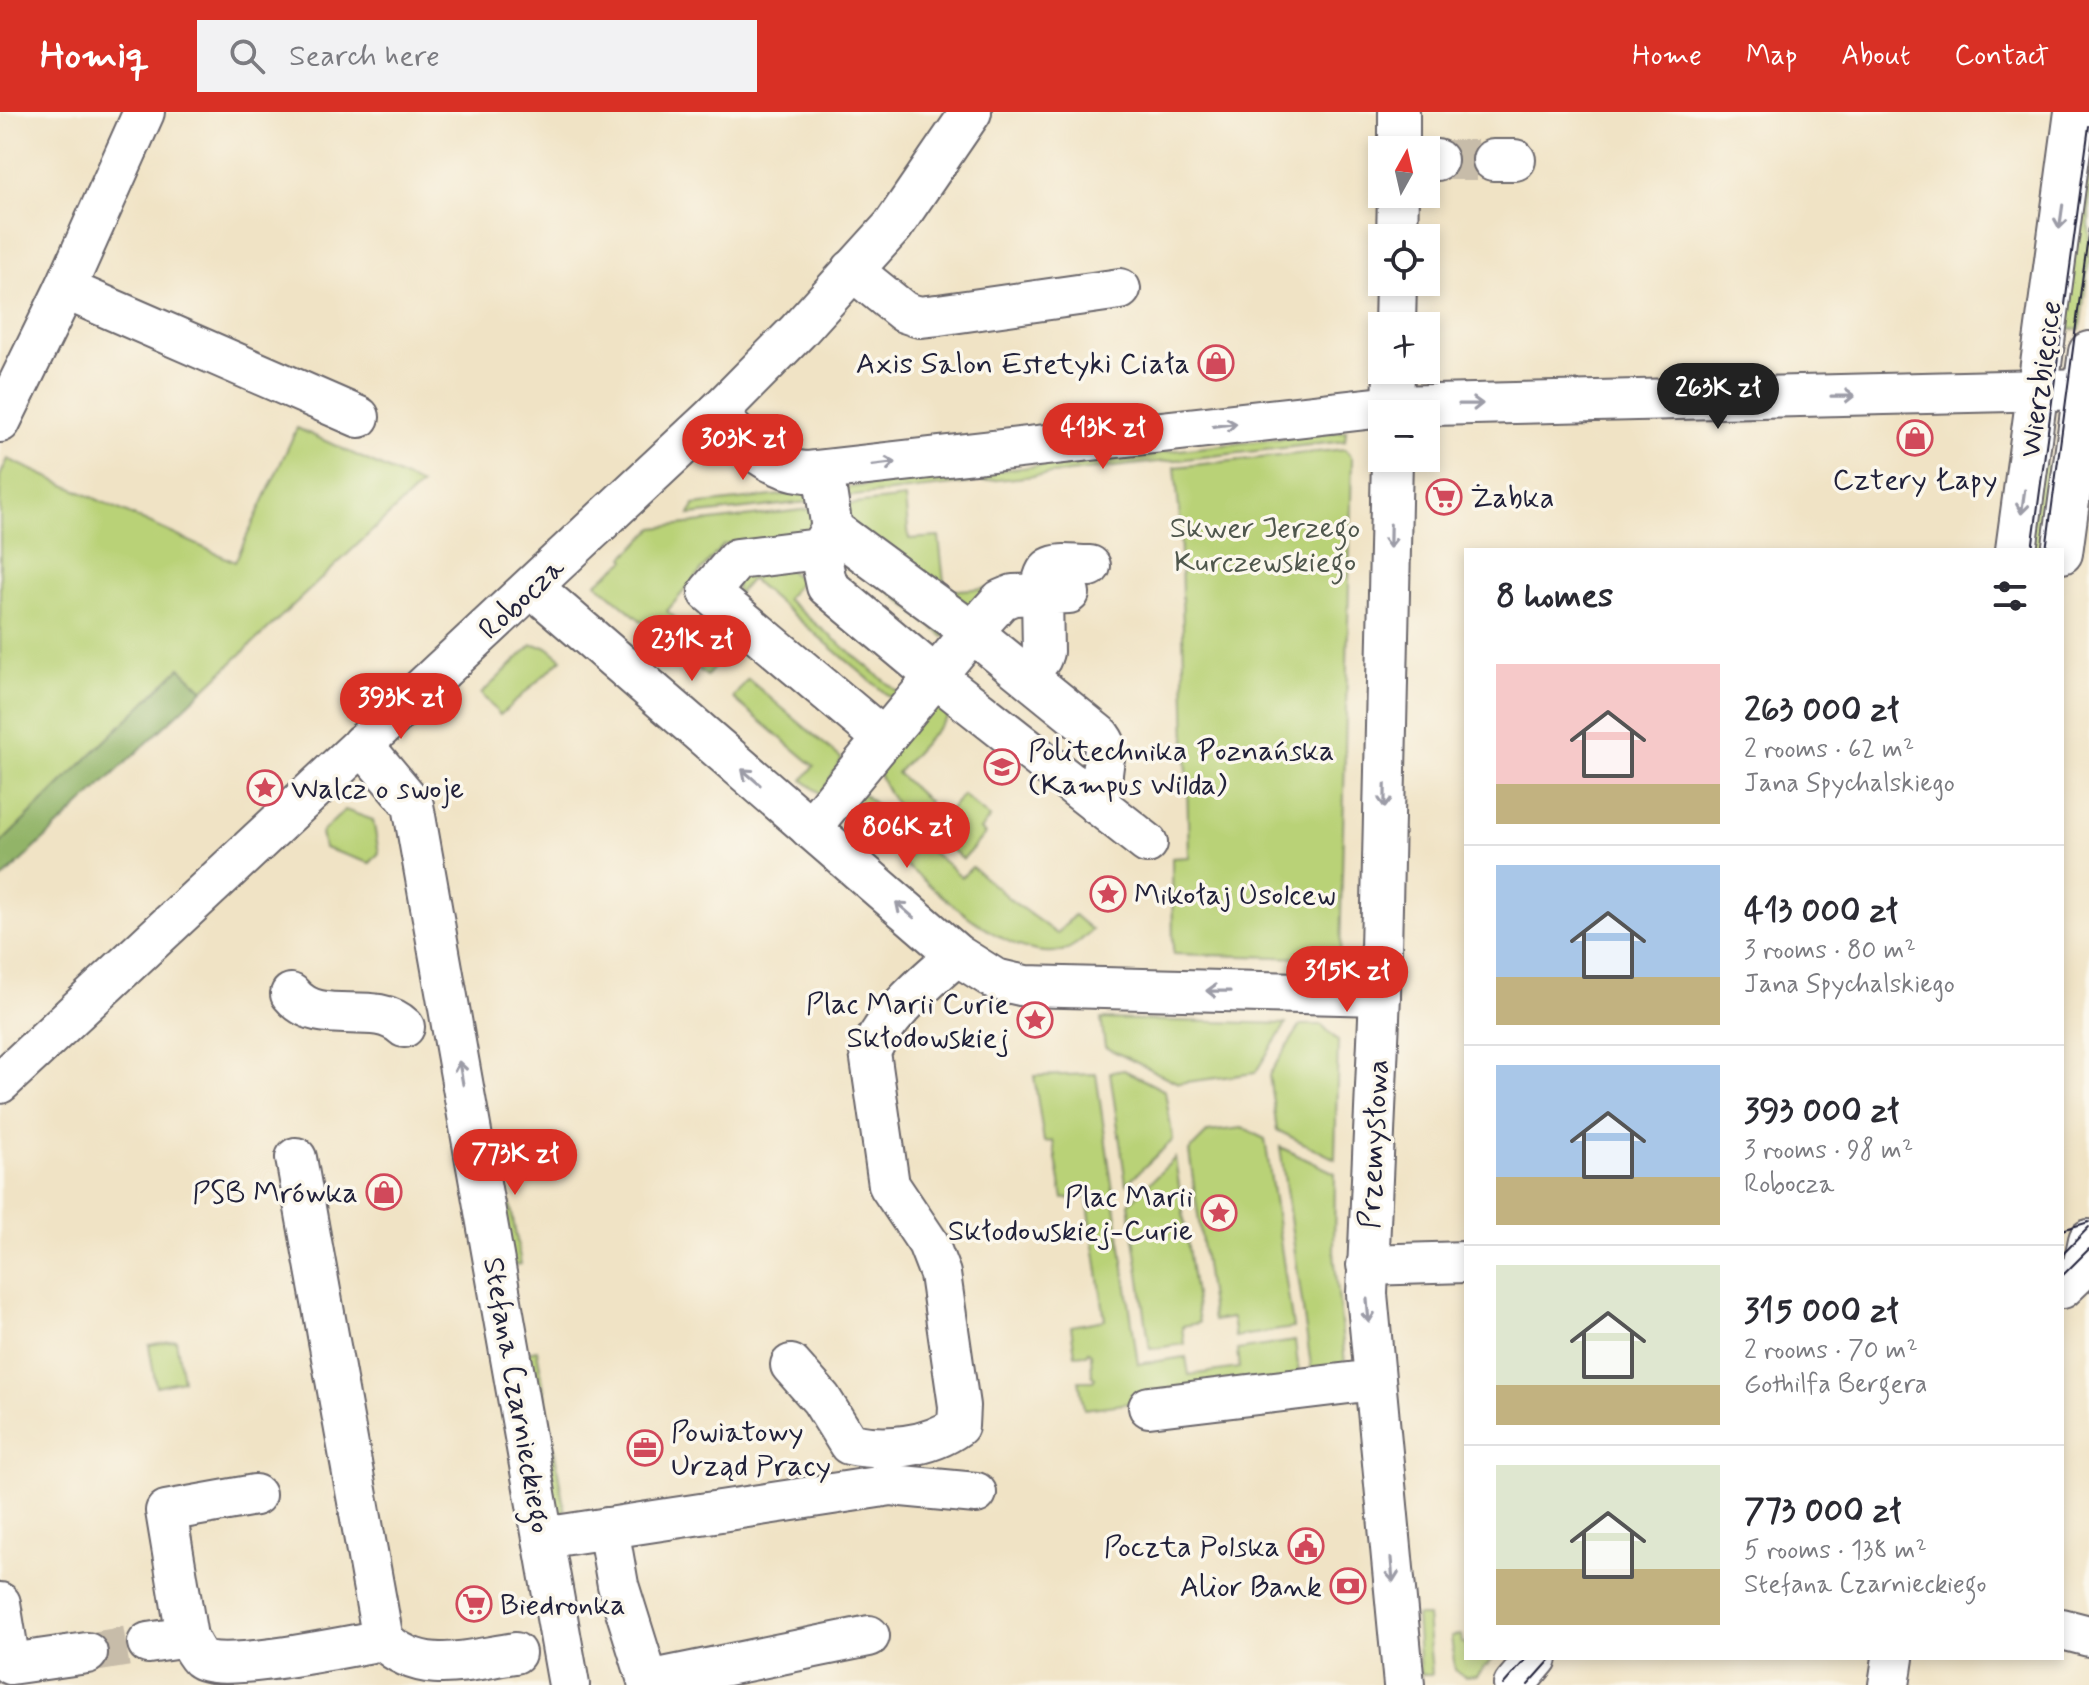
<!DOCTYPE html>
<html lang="en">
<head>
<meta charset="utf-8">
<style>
  :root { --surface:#fff; --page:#f2f2f3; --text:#2b2b33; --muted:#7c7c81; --line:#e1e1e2; --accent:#d93025 }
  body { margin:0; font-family:Mynerve,sans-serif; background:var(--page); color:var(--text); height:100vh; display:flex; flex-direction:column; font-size:30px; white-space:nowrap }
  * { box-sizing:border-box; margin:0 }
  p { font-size:26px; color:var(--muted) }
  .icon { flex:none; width:44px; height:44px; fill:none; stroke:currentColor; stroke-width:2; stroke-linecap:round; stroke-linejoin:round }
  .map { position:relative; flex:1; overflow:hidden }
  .side { position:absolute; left:1464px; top:436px; width:600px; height:1112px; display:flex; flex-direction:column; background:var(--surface); border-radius:0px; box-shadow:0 4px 12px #0003 }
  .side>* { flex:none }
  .needle { width:52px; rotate:8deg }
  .controls { position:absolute; left:1368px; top:24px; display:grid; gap:16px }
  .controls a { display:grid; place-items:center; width:72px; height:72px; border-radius:0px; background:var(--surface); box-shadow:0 4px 12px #0003; font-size:40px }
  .price { position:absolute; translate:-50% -68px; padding:0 18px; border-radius:28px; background:var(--accent); color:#fff; font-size:26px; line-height:52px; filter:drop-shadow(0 2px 4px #0008) }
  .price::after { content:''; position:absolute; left:50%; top:48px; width:24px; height:18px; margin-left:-12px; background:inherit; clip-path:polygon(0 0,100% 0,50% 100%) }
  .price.selected { background:#222; color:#fff }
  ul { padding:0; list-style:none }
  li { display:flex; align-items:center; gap:24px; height:200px; padding:0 32px }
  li+li { border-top:2px solid var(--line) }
  li span { display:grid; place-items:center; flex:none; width:224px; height:160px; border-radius:0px; color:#555 }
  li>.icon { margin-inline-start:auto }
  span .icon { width:96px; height:96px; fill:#fffc; stroke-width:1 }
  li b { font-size:34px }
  h2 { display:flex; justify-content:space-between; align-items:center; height:96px; padding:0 32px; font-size:34px }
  header { display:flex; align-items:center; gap:48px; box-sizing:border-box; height:112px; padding:0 40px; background:var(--accent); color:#fff }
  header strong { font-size:38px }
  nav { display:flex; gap:44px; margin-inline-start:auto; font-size:28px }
  .search { width:560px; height:72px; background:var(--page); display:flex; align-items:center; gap:20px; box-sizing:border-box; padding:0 28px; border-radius:0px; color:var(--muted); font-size:30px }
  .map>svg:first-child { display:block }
  .green { fill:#b9d277; stroke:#6e7a59; stroke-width:2 }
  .forest { fill:#92b468; stroke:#5a6b52; stroke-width:2 }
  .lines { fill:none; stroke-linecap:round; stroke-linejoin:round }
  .minor-tunnel { stroke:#c7bca9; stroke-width:40; stroke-dasharray:40 20; stroke-linecap:butt }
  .minor-casing { stroke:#6a666b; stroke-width:44 }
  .minor { stroke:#fff; stroke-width:40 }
  .tram { stroke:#22223b; stroke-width:2 }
  .oneway { stroke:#9c9ca7 }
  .labels { text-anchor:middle; stroke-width:7; stroke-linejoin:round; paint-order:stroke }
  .poi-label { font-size:30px; fill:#22223b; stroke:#fbf7ec; text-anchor:end }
  .street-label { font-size:30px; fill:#22223b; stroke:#fbf7ec }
  .park-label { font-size:30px; fill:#4f574d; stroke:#fbf7ec }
</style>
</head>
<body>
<header>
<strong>Homiq</strong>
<div class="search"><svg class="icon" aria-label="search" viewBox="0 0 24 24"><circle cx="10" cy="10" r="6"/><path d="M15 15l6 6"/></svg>Search here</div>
<nav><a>Home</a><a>Map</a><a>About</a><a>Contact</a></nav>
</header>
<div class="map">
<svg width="2089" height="1573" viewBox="0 0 2089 1573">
  <rect width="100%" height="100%" fill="#fbf7ec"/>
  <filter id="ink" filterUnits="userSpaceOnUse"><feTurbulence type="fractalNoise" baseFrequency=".0125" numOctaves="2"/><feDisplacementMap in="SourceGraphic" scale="16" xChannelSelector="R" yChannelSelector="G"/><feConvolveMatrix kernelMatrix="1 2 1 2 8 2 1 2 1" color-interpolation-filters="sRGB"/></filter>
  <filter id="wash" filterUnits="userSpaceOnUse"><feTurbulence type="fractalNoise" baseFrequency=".006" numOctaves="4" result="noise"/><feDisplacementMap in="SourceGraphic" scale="32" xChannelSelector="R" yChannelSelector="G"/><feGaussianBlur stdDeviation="1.8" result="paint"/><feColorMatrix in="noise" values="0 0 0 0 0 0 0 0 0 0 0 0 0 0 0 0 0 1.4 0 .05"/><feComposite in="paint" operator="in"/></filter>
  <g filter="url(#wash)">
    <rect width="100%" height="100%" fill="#f0e3c5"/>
    <g class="green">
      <polygon points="2089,0 2089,147 2080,218 2058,215"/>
      <polygon points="297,316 421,373 203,578 180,556 0,732 0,364 8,347 235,450"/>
      <polygon points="1346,319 1345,329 837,386 835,377"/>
      <polygon points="1345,337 1352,346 1340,847 1173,842 1172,746 1189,745 1180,408 1175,355"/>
      <polygon points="2040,352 2062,355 2051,438 2028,438"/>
      <polygon points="816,379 817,389 690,403 694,393"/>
      <polygon points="905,386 909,427 939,425 945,479 1002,475 944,525 850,446 835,464 838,394"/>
      <polygon points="819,396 815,422 723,433 667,499 722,546 707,564 596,471 626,448 624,445 654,416"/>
      <polygon points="783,454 801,468 786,487 898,580 892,587 751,467 736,484 737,466"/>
      <polygon points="532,533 547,535 562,547 500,603 481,582"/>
      <polygon points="748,567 842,647 821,682 803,668 814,654 733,586"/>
      <path d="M 931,589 L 958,594 L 897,661 L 929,690 L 916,705 C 894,699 885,674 876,655 Z"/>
      <polygon points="857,677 902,714 902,721 888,738 840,698"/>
      <polygon points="963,683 990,706 980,718 985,722 963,747 929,719"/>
      <polygon points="345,698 373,708 379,741 370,751 324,736 321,721"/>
      <path d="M 920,730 L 962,765 L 972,755 L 1012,789 L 1057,822 L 1074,803 L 1092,818 C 1083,826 1074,836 1062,839 C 1011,851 939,781 903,751 Z"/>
      <polygon points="1101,907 1286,912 1255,961 1178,971 1105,935"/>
      <polygon points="1301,913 1322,913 1338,929 1335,1047 1277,1018 1269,963"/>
      <polygon points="1124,958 1165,979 1173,1028 1126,1072 1110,960"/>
      <polygon points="1096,962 1138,1252 1186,1245 1189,1263 1239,1256 1237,1238 1295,1229 1300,1270 1084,1297 1079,1269 1093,1269 1095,1266 1092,1264 1091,1241 1088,1239 1086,1242 1075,1243 1071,1214 1105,1208 1087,1085 1063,1087 1053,1029 1044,1030 1034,964"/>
      <polygon points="1242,1016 1265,1027 1293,1216 1235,1225 1232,1206 1213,1209 1189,1039 1208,1020"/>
      <polygon points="1280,1035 1335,1061 1334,1140 1346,1262 1313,1268"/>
      <polygon points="1175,1046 1199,1211 1182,1214 1184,1232 1150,1237 1129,1091"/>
      <polygon points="510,1090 521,1152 512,1153 501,1091"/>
      <polygon points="176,1228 183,1268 156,1274 149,1233"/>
      <polygon points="537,1238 551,1317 541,1319 527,1240"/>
      <polygon points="553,1330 567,1413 558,1415 544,1331"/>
      <polygon points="1416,1504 1427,1504 1432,1562 1420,1562"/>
      <polygon points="1461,1523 1462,1531 1466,1531 1466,1546 1493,1546 1477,1564 1465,1565 1455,1558 1451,1524"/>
    </g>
    <polygon class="forest" points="180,556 203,578 0,769 0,732"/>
  </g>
  <g filter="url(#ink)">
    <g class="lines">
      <g class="minor-tunnel">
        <polyline points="1437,48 1493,48"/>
        <polyline points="87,1541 148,1531"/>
      </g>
      <defs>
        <g id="minor">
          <polyline points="1399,38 1399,0"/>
          <polyline points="1426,48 1437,48"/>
          <polyline points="1493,48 1515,48"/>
          <polyline points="1397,126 1398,82"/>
          <polyline points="852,158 904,200 919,205 938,203 1120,177"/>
          <polyline points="65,177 359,305"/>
          <polyline points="1395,214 1396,170"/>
          <path d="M 716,302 C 742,328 767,357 806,360 L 1393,294 L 2089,277"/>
          <polyline points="1393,302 1394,258"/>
          <polyline points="0,310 65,177 144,0"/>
          <polyline points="1392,346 1380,883 1367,1182 1404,1573"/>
          <polyline points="823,359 832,417 819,437 737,447 709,480 884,627"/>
          <polyline points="832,417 972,520 1100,624 1104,630 1105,638 1098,693"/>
          <polyline points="819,437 827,474 936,565 1147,731"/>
          <polyline points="2016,438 2075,0"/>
          <polyline points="2062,441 2089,240"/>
          <polyline points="532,475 957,843 995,867 1025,874 1380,883"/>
          <polyline points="1027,563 1041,546 1043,540 1042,482 1069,481"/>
          <polyline points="362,632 413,693 569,1573"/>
          <path d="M 810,716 L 972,520 L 1001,488 L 1013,483 L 1042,482 C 1042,445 1060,454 1090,454"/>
          <path d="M 291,882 C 320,918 373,886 404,915"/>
          <polyline points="0,971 716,302 798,219 893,114 971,0"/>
          <polyline points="296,1046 383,1528"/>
          <polyline points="1367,1153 1466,1150"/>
          <polyline points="2062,1176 2083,1156 2089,1128"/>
          <path d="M 791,1253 L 821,1287 L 849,1332 C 885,1339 928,1336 958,1314 L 959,1294 L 940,1162 L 928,1131 L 889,1073 L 870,940 C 886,904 927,868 957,843"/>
          <polyline points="1149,1295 1374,1268"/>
          <polyline points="608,1416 618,1473 648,1569 869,1524"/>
          <polyline points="543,1426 891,1373 976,1381"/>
          <polyline points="0,1491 10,1552 87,1541"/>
          <polyline points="2062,1517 2089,1524"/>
          <polyline points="187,1525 166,1399 255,1383"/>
          <path d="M 148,1531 L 187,1525 C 190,1531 195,1541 200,1546 C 220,1562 352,1533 383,1528 C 422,1565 467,1548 515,1541"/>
          <polyline points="1514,1573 1537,1546"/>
          <polyline points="1889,1573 1893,1546"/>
        </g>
      </defs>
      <use href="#minor" class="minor-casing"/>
      <use href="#minor" class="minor"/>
      <g class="tram">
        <polyline points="2032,438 2089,14"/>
        <polyline points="2046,438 2089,117"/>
        <polyline points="2062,1118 2089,1110"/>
        <polyline points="2062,1143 2089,1115"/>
        <polyline points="2062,1164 2089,1137"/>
        <polyline points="1503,1573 1527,1546"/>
        <polyline points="1528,1573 1552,1546"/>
      </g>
    </g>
    <defs><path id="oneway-shaft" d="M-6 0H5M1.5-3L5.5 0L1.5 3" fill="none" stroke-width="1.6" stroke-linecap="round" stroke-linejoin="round" transform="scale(2)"/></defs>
    <g class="oneway">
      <use href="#oneway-shaft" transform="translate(2061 105) rotate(98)"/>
      <use href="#oneway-shaft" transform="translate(1843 284) rotate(-1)"/>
      <use href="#oneway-shaft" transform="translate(1471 292) rotate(-1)"/>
      <use href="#oneway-shaft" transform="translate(1225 313) rotate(-7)"/>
      <use href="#oneway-shaft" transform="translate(884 352) rotate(-7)"/>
      <use href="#oneway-shaft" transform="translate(2023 390) rotate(98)"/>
      <use href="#oneway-shaft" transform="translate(1390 424) rotate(91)"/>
      <use href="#oneway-shaft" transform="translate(751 665) rotate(-139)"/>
      <use href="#oneway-shaft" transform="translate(1385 684) rotate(91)"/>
      <use href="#oneway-shaft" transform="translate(905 798) rotate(-139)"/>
      <use href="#oneway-shaft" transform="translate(1218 879) rotate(-179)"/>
      <use href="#oneway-shaft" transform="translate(461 961) rotate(-100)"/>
      <use href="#oneway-shaft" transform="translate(1368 1199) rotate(85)"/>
      <use href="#oneway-shaft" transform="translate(1392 1458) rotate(85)"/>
    </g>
  </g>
  <defs>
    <symbol id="shop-ring" viewBox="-11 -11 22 22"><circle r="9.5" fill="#fbf7ec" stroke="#d1495b" stroke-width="1.5"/><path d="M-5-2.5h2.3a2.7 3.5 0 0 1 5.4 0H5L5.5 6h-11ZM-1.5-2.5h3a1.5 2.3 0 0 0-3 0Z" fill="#d1495b"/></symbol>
    <symbol id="supermarket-ring" viewBox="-11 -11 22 22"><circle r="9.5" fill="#fbf7ec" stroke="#d1495b" stroke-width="1.5"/><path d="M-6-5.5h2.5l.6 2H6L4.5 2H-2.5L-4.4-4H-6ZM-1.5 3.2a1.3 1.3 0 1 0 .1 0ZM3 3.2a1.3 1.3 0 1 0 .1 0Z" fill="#d1495b"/></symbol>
    <symbol id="university-ring" viewBox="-11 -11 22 22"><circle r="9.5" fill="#fbf7ec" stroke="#d1495b" stroke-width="1.5"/><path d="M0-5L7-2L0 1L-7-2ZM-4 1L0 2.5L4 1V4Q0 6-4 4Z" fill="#d1495b"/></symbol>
    <symbol id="sight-ring" viewBox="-11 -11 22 22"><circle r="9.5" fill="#fbf7ec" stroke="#d1495b" stroke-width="1.5"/><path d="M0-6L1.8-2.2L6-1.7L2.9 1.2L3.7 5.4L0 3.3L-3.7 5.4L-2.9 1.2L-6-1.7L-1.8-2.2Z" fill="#d1495b"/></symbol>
    <symbol id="office-ring" viewBox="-11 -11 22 22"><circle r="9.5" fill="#fbf7ec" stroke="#d1495b" stroke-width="1.5"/><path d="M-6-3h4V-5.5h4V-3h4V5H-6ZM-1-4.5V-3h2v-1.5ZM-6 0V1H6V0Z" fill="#d1495b"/></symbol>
    <symbol id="civic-ring" viewBox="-11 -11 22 22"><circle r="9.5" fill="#fbf7ec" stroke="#d1495b" stroke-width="1.5"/><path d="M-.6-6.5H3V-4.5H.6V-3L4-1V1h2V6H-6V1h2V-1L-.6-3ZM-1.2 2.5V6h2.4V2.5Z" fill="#d1495b"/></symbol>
    <symbol id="bank-ring" viewBox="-11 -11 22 22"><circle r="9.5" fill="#fbf7ec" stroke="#d1495b" stroke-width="1.5"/><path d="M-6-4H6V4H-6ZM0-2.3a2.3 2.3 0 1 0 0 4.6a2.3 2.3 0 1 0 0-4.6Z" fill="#d1495b"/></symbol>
  </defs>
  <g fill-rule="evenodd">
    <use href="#shop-ring" x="1196" y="231" width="40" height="40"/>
    <use href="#shop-ring" x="1895" y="306" width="40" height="40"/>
    <use href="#supermarket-ring" x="1424" y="365" width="40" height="40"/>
    <use href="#university-ring" x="982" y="635" width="40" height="40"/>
    <use href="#sight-ring" x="245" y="656" width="40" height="40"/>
    <use href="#sight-ring" x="1088" y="762" width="40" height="40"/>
    <use href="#sight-ring" x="1015" y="888" width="40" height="40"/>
    <use href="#shop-ring" x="364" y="1060" width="40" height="40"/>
    <use href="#sight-ring" x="1199" y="1081" width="40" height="40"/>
    <use href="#office-ring" x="625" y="1316" width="40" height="40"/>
    <use href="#civic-ring" x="1286" y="1414" width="40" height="40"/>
    <use href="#bank-ring" x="1328" y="1454" width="40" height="40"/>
    <use href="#supermarket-ring" x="454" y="1472" width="40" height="40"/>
  </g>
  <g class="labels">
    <g class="poi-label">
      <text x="1190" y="261">Axis Salon Estetyki Ciała</text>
      <text x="1915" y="377" text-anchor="middle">Cztery Łapy</text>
      <text x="1470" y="395" text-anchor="start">Żabka</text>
      <text x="1028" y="648" text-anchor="start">Politechnika Poznańska<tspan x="1028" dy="34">(Kampus Wilda)</tspan></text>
      <text x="291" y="686" text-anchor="start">Walcz o swoje</text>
      <text x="1134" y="792" text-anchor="start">Mikołaj Usolcew</text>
      <text x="1009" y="901">Plac Marii Curie<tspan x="1009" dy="34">Skłodowskiej</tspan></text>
      <text x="358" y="1090">PSB Mrówka</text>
      <text x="1193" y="1094">Plac Marii<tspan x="1193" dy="34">Skłodowskiej-Curie</tspan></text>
      <text x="671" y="1329" text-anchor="start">Powiatowy<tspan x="671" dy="34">Urząd Pracy</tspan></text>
      <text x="1280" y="1444">Poczta Polska</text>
      <text x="1322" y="1484">Alior Bank</text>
      <text x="500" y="1502" text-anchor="start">Biedronka</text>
    </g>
    <g class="street-label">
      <text transform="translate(2040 267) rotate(-82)" y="10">Wierzbięcice</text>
      <text transform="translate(521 486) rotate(-43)" y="10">Robocza</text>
      <text transform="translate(1373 1032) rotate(-87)" y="10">Przemysłowa</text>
      <text transform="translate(518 1283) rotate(80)" y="10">Stefana Czarnieckiego</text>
    </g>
    <g class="park-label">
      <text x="1265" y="425">Skwer Jerzego<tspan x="1265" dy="34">Kurczewskiego</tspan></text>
    </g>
  </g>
</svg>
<div class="controls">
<a><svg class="needle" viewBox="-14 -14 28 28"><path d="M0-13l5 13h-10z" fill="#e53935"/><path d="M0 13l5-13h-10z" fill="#7c7c81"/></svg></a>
<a><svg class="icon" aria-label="locate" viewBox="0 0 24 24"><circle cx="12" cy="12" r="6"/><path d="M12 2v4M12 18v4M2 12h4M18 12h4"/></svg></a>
<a>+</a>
<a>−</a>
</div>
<b class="price selected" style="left:1718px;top:319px">263K zł</b>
<b class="price" style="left:1103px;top:359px">413K zł</b>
<b class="price" style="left:743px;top:370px">303K zł</b>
<b class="price" style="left:692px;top:571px">231K zł</b>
<b class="price" style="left:401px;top:629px">393K zł</b>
<b class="price" style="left:907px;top:758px">806K zł</b>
<b class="price" style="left:1347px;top:902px">315K zł</b>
<b class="price" style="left:515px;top:1085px">773K zł</b>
<section class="side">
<h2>8 homes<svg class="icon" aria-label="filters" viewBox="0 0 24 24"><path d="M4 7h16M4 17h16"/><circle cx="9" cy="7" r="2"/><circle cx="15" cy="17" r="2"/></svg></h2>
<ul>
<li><span style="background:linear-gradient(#f6c9c9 75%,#c2b280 0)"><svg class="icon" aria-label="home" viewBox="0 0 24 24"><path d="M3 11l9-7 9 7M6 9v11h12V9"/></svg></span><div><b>263 000 zł</b><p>2 rooms · 62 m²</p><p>Jana Spychalskiego</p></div></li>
<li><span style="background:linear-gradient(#a9c7e8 70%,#c2b280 0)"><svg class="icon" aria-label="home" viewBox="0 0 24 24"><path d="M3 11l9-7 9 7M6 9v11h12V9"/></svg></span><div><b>413 000 zł</b><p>3 rooms · 80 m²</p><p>Jana Spychalskiego</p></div></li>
<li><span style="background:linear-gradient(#a9c7e8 70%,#c2b280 0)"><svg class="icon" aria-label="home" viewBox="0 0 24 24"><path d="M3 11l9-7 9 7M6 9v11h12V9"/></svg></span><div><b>393 000 zł</b><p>3 rooms · 98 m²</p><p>Robocza</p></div></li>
<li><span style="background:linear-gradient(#dfe7d0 75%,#c2b280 0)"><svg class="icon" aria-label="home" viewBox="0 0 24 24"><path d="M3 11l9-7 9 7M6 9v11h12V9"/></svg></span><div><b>315 000 zł</b><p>2 rooms · 70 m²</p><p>Gothilfa Bergera</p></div></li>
<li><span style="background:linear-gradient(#dfe7d0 65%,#c2b280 0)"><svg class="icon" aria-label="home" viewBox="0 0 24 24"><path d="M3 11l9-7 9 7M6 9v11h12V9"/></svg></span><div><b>773 000 zł</b><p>5 rooms · 138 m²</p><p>Stefana Czarnieckiego</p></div></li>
</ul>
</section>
</div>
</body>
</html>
